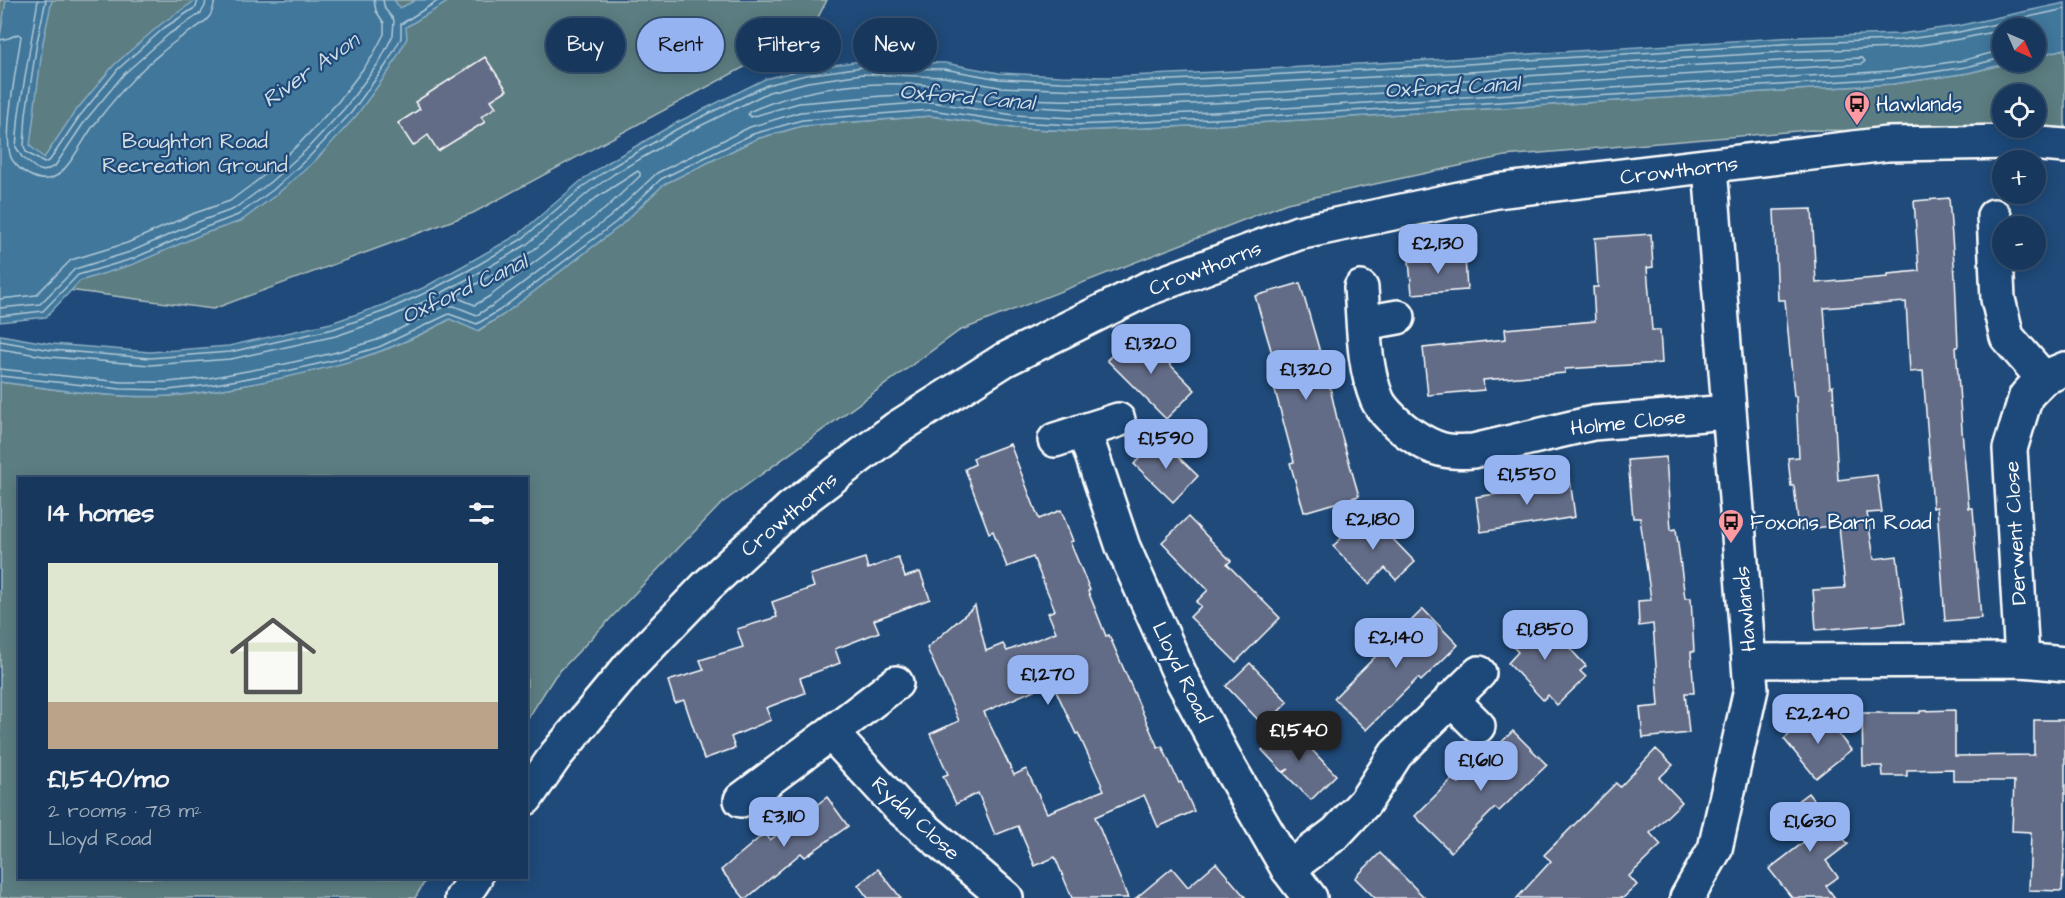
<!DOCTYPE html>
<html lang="en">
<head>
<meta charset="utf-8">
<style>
  :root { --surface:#17385c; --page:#203f62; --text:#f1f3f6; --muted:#9eacbb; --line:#365272; --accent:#95b2f1 }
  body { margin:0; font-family:"Architects Daughter",sans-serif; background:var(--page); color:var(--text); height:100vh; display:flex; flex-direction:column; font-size:22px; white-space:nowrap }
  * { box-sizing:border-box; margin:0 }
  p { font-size:20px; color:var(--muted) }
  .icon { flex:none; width:33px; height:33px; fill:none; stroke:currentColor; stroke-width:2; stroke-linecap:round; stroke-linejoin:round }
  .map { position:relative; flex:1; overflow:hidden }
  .panel { position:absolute; left:18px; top:477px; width:510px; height:402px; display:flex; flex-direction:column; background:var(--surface); border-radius:0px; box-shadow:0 3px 15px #0003,0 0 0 2px var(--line) }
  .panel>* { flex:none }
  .top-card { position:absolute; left:546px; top:18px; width:570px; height:54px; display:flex; gap:12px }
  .needle { width:39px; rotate:135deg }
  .fabs { position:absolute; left:1992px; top:18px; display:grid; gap:12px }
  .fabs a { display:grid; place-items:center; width:54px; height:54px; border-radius:50%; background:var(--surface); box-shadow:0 3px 15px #0003,0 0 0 2px var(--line); font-size:30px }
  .price { position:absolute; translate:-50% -51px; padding:0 14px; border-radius:12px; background:var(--accent); color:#111; font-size:20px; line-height:39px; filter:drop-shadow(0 2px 3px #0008) }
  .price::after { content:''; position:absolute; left:50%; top:36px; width:18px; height:14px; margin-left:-9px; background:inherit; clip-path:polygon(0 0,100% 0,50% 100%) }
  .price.selected { background:#222; color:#fff }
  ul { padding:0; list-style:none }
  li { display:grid; align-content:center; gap:12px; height:318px; padding:0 30px }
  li+li { border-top:2px solid var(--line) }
  li span { display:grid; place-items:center; height:186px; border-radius:0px; color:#555 }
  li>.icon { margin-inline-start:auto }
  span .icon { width:108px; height:108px; fill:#fffc; stroke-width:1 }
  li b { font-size:26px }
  h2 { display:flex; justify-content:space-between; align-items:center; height:72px; padding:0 30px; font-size:26px }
  .pill { padding:0 21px; border-radius:27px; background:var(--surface); box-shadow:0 3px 15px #0003,0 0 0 2px var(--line); font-size:21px; line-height:54px }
  .pill.selected { background:var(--accent); color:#111 }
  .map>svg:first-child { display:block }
  .green { fill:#5c7d81; stroke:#aebec0; stroke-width:1.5; fill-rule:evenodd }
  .water { fill:#3f779b; stroke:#8cadc3; stroke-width:1.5 }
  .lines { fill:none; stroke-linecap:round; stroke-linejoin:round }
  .shore { stroke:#b2c9d7; stroke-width:1.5 }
  .building { fill:#646c87; stroke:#fff; stroke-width:1.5; fill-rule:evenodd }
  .minor-casing { stroke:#fff; stroke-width:38 }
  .minor { stroke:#1f4a7a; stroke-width:33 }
  .labels { text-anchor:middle; stroke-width:4.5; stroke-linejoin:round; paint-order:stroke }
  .poi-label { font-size:21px; fill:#fff; stroke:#1f4a7a; text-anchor:start }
  .park-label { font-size:21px; fill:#d6dee0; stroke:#1f4a7a }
  .street-label { font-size:21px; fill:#fff; stroke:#1f4a7a }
  .water-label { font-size:22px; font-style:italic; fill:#cfdde6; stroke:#1f4a7a }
</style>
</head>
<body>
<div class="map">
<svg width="2065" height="898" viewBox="0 0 2065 898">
  <rect width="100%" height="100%" fill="#1f4a7a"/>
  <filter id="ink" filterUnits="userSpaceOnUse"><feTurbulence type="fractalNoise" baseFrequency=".0167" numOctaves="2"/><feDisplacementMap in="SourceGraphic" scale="12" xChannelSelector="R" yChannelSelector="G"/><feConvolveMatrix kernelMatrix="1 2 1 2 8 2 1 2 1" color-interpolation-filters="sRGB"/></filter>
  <g filter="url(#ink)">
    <g class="green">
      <polygon points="0,0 827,0 811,31 473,213 213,309 0,281"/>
      <path d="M 2065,49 L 2065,134 L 1809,130 L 1505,156 L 1287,203 L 959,331 L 722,503 L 555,676 L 527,720 L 526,478 L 20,478 L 20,878 L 427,878 L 415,898 L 0,898 L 0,382 C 55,389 113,399 169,396 C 196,394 224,389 251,384 C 320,371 388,355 450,319 L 478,331 L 503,315 L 620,226 L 664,184 L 756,139 L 802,126 L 931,116 L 1013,128 L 1074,131 L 1236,124 L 1893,84 L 1968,73 L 2013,62 L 2036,62 L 2036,56 ZM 2002,94 L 2036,94 L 2036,128 L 2002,128 Z"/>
    </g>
    <g class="water">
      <polygon points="6,0 52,0 43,42 30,146 44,158 74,113 114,65 161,24 196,0 394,0 400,8 416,0 451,0 406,27 407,38 391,68 356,116 315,161 276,195 241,221 203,234 134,264 80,281 46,317 0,322 0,37"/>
      <path d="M 2065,3 L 2065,49 L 2036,56 L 2036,28 L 2002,28 L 2002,62 L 2013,62 L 1968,73 L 1893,84 L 1236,124 L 1074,131 L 1013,128 L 931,116 L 802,126 L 756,139 L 664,184 L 620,226 L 503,315 L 477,331 L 450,319 C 388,355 321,371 251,384 C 224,389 196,394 169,396 C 113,399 55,389 0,382 L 0,335 L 52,344 L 150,352 L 229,346 L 331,323 L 383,305 L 423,288 L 468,263 L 519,234 L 582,180 L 607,163 L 674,124 L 765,79 L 805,69 L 861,61 L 945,63 L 999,73 L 1061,76 L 1107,77 L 1215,72 L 1467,58 L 1796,37 L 1900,34 L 1957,26 Z"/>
    </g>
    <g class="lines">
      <g class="shore">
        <polyline points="38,0 19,113 16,147 22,157 37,169 44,171 55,166 85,121 124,74 169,34 201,13 205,6 206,0"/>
        <polyline points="46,0 37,42 26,114 24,146 26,152 44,163 50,160 79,117 118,69 164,28 196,7 198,0"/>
        <path d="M 0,40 L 9,38 L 18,34 L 21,36 C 18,60 0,145 13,161 C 21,172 38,183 52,178 C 68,173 83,139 94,125 C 110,104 128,83 148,64 C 157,57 166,48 176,41 C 186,33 201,27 209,17 C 213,12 214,6 215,0"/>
        <path d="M 1862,58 L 1865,61 L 1862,64 L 1235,102 L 1074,109 L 1015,106 L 934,94 L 882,96 L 799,103 L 751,117 L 748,114 L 749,112 C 809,84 877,80 942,86 C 960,87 979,93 997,96 C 1034,100 1073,101 1110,100 C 1361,92 1611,65 1862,58 Z"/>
        <polygon points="638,171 640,173 640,176 605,209 490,296 475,305 458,298 459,294 531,252 596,198"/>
        <polyline points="0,299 36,295 71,260 127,243 195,213 230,201 262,177 299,144 338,102 372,57 384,34 384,23 376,11 374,0"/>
        <polyline points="0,308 40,304 75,269 130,252 198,222 234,209 268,184 305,151 345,108 380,61 393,35 394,20 385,9 383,0"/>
        <polyline points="0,316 43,311 78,275 132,259 201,229 238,215 273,190 310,156 351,113 386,65 401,38 401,24 439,0"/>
        <polyline points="0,341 51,350 150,358 230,352 333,329 385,311 425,293 471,269 522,239 585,185 610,168 677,129 767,85 806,75 862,67 944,69 999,79 1061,82 1107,83 1215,78 1467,64 1797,43 1900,40 1959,32 2065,9"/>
        <polyline points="0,349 50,357 150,365 231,359 336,336 388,318 428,300 475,275 526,245 590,191 614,174 680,136 769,92 808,82 862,74 944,77 999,87 1108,91 1468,72 1797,51 1901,48 1960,39 2002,30"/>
        <polyline points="0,369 121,382 167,382 209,378 285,364 333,353 377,340 446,306 454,306 477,315 495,304 611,216 657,173 750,127 800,112 931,102 1014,115 1074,118 1236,111 1891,71 1965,60 2002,50"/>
        <polyline points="0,376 121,389 168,390 210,385 287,371 335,360 379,347 449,314 477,324 500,310 616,222 661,179 753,134 802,120 931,110 1014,122 1074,125 1236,118 1892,78 1966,67 2002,58"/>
      </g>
    </g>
    <g class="building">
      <polygon points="485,57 507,90 491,100 496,107 481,117 485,122 438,151 428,135 413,146 398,123 420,109 415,102"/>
      <polygon points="1949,198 1955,276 1958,347 1956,347 1963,443 1969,508 1973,508 1975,536 1974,536 1981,618 1945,621 1937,507 1933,508 1923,371 1910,372 1906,302 1824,308 1830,387 1833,386 1838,480 1877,475 1882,512 1867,513 1874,559 1897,556 1905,623 1816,630 1813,590 1845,588 1839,525 1799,530 1794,486 1791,486 1788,458 1799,457 1796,396 1794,396 1785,300 1778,300 1774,210 1812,209 1816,283 1888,277 1888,274 1919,271 1914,201"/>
      <polygon points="1651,234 1653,267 1647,268 1652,330 1660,330 1662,363 1565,369 1565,373 1483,380 1484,390 1428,395 1423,348 1506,339 1505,329 1595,321 1593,287 1598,287 1595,238"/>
      <polygon points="1465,257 1467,290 1412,294 1409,261"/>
      <polygon points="1300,283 1324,366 1325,365 1338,423 1359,496 1304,512 1290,463 1294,462 1272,379 1279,377 1255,296"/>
      <polygon points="1137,331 1195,390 1166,419 1107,360"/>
      <polygon points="1159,438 1198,476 1173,502 1134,464"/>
      <path d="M 1010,444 L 1039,519 L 1061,510 L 1073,541 L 1070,542 L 1090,590 L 1088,591 L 1106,636 L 1109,635 L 1158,748 L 1162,746 L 1179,783 L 1181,782 L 1194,811 L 1158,827 L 1144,795 L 1095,817 L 1128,898 L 1072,898 L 1055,857 L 1035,866 L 1018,826 L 995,835 L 978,793 L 956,804 L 943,776 L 948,774 L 930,734 L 959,721 L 927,648 L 975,606 L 986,651 L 1003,644 L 1007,651 L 1056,632 L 1048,613 L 1055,610 L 1033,557 L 1007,567 L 993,531 L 989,533 L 965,469 L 975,464 L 973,458 ZM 1052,682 L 1076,734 L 1078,733 L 1104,790 L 1047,813 L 1026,769 L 1014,775 L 984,712 Z"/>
      <polygon points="1666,457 1671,530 1676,529 1685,598 1691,598 1694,652 1691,652 1694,693 1685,693 1689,733 1643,738 1640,708 1659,706 1653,624 1639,626 1638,601 1651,600 1640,518 1633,518 1628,460"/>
      <polygon points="1570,479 1575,517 1481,532 1476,497 1524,490 1523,484"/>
      <polygon points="1368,513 1415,562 1396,580 1385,568 1369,584 1333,546"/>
      <polygon points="1188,517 1231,561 1227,564 1280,618 1236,662 1190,617 1201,606 1196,602 1208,590 1162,542"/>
      <polygon points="898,557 905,577 920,572 930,599 874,620 879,632 835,649 840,663 800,678 805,693 766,708 771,720 731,737 735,748 704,759 684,700 675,703 668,681 704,670 700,660 743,647 737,629 777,617 772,602 814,587 810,575 865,558 868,569"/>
      <polygon points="1423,609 1458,645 1421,681 1418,678 1366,730 1334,698"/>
      <polygon points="1526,616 1542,633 1549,626 1586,666 1580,671 1586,677 1557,705 1548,695 1543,700 1508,663 1518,652 1504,637"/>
      <polygon points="1250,663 1288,702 1264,726 1226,686"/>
      <polygon points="1955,710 1955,756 2034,755 2034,720 2065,720 2065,833 2062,891 2029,890 2031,832 2012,831 2014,781 1953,781 1953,769 1907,770 1907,776 1883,776 1882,766 1863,766 1862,713 1920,713 1920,711"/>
      <polygon points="1822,714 1851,750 1816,778 1784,739 1812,716 1815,720"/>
      <polygon points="1288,725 1336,775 1311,800 1284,773 1289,769 1283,772 1262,750"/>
      <polygon points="1513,731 1547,765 1499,811 1495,808 1451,852 1415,816 1453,778 1459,783"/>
      <polygon points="1656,749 1673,765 1659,778 1682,802 1650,833 1661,845 1629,876 1637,885 1623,898 1517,898 1551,861 1544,855 1616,783 1620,787"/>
      <polygon points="1808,793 1848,844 1826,861 1838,877 1826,886 1835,898 1792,898 1769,869 1805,841 1783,812"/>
      <polygon points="827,797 848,826 805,857 801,853 747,898 744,898 721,870 765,833 770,840"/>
      <polygon points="1380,853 1425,898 1375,898 1355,878"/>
      <polygon points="1216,863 1246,898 1136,898 1172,868 1188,887"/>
      <polygon points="878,869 901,898 868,898 858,885"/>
    </g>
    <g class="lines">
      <defs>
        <g id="minor">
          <polyline points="1994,216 1998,299 2007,337 2043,378"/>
          <path d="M 1361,288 C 1364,324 1363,365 1377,399 C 1382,411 1401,428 1412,435 C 1434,450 1447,453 1473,451 L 1593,423 L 1728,412"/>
          <polyline points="1364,323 1398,317"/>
          <polyline points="1084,431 1123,547 1182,679 1228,765 1288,869 1310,898"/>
          <polyline points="1055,440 1118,420"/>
          <polyline points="2022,660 2010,449 2026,396 2043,378 2065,369"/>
          <polyline points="1750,661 2022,660 2065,664"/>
          <polyline points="1451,699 1478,726"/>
          <polyline points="831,733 896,683"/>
          <polyline points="526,798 556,755 630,666 707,586 790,509 897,428 1004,360 1147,289 1298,233 1497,191 1887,144 2015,142 2065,146"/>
          <polyline points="741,800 831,733 899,807 1006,898"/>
          <polyline points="1288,869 1336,833 1365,802 1396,754 1479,673"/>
          <polyline points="462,898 475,878"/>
          <polyline points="1687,898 1715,849 1751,689 1710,167"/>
        </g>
      </defs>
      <use href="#minor" class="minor-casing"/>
      <use href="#minor" class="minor"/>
    </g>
  </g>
  <defs>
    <symbol id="bus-pin" viewBox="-11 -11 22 30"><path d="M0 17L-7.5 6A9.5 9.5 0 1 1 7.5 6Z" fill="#ff9aa2" stroke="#1f4a7a"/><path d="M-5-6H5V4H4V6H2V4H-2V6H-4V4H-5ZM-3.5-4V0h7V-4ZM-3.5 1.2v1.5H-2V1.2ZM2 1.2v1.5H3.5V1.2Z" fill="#111"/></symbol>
  </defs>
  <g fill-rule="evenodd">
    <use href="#bus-pin" x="1842" y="89" width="30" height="40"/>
    <use href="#bus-pin" x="1716" y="507" width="30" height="40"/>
  </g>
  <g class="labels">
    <g class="poi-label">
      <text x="1876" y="111">Hawlands</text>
      <text x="1750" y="529">Foxons Barn Road</text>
    </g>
    <g class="park-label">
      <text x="195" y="148">Boughton Road<tspan x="195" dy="24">Recreation Ground</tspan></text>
    </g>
    <g class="street-label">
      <text transform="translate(1679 170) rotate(-7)" y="7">Crowthorns</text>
      <text transform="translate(1205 268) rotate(-21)" y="7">Crowthorns</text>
      <text transform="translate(1628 422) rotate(-6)" y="7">Holme Close</text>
      <text transform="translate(789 514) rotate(-40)" y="7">Crowthorns</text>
      <text transform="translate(2015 533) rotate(-93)" y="7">Derwent Close</text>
      <text transform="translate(1745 609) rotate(-95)" y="7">Hawlands</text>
      <text transform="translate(1182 672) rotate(64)" y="7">Lloyd Road</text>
      <text transform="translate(916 818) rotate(43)" y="7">Rydal Close</text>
    </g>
    <g class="water-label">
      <text transform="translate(310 69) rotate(-35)" y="8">River Avon</text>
      <text transform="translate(1452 86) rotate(-3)" y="8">Oxford Canal</text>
      <text transform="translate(967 96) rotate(5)" y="8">Oxford Canal</text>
      <text transform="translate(464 288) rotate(-25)" y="8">Oxford Canal</text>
    </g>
  </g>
</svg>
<div class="fabs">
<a><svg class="needle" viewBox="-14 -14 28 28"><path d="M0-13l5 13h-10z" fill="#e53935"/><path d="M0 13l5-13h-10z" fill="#9eacbb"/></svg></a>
<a><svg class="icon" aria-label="locate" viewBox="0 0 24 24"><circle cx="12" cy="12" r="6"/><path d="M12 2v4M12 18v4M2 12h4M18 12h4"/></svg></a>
<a>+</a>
<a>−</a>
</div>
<b class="price" style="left:1438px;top:275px">£2,130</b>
<b class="price" style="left:1151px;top:375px">£1,320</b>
<b class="price" style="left:1306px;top:401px">£1,320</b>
<b class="price" style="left:1166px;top:470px">£1,590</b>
<b class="price" style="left:1527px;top:506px">£1,550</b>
<b class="price" style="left:1373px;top:551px">£2,180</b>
<b class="price" style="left:1545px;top:661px">£1,850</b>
<b class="price" style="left:1396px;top:669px">£2,140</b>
<b class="price" style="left:1048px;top:706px">£1,270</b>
<b class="price" style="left:1818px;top:745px">£2,240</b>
<b class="price selected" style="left:1299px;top:762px">£1,540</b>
<b class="price" style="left:1481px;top:792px">£1,610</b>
<b class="price" style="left:784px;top:848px">£3,110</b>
<b class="price" style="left:1810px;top:853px">£1,630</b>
<div class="top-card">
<a class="pill">Buy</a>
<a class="pill selected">Rent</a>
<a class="pill">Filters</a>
<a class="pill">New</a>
</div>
<section class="panel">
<h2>14 homes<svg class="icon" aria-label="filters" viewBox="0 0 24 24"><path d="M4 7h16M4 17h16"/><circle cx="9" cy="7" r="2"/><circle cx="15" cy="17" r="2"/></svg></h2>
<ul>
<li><span style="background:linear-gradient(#dfe7d0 75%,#b9a48a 0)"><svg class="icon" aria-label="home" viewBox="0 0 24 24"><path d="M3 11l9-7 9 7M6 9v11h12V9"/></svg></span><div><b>£1,540/mo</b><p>2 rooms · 78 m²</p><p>Lloyd Road</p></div></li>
</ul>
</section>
</div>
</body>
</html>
